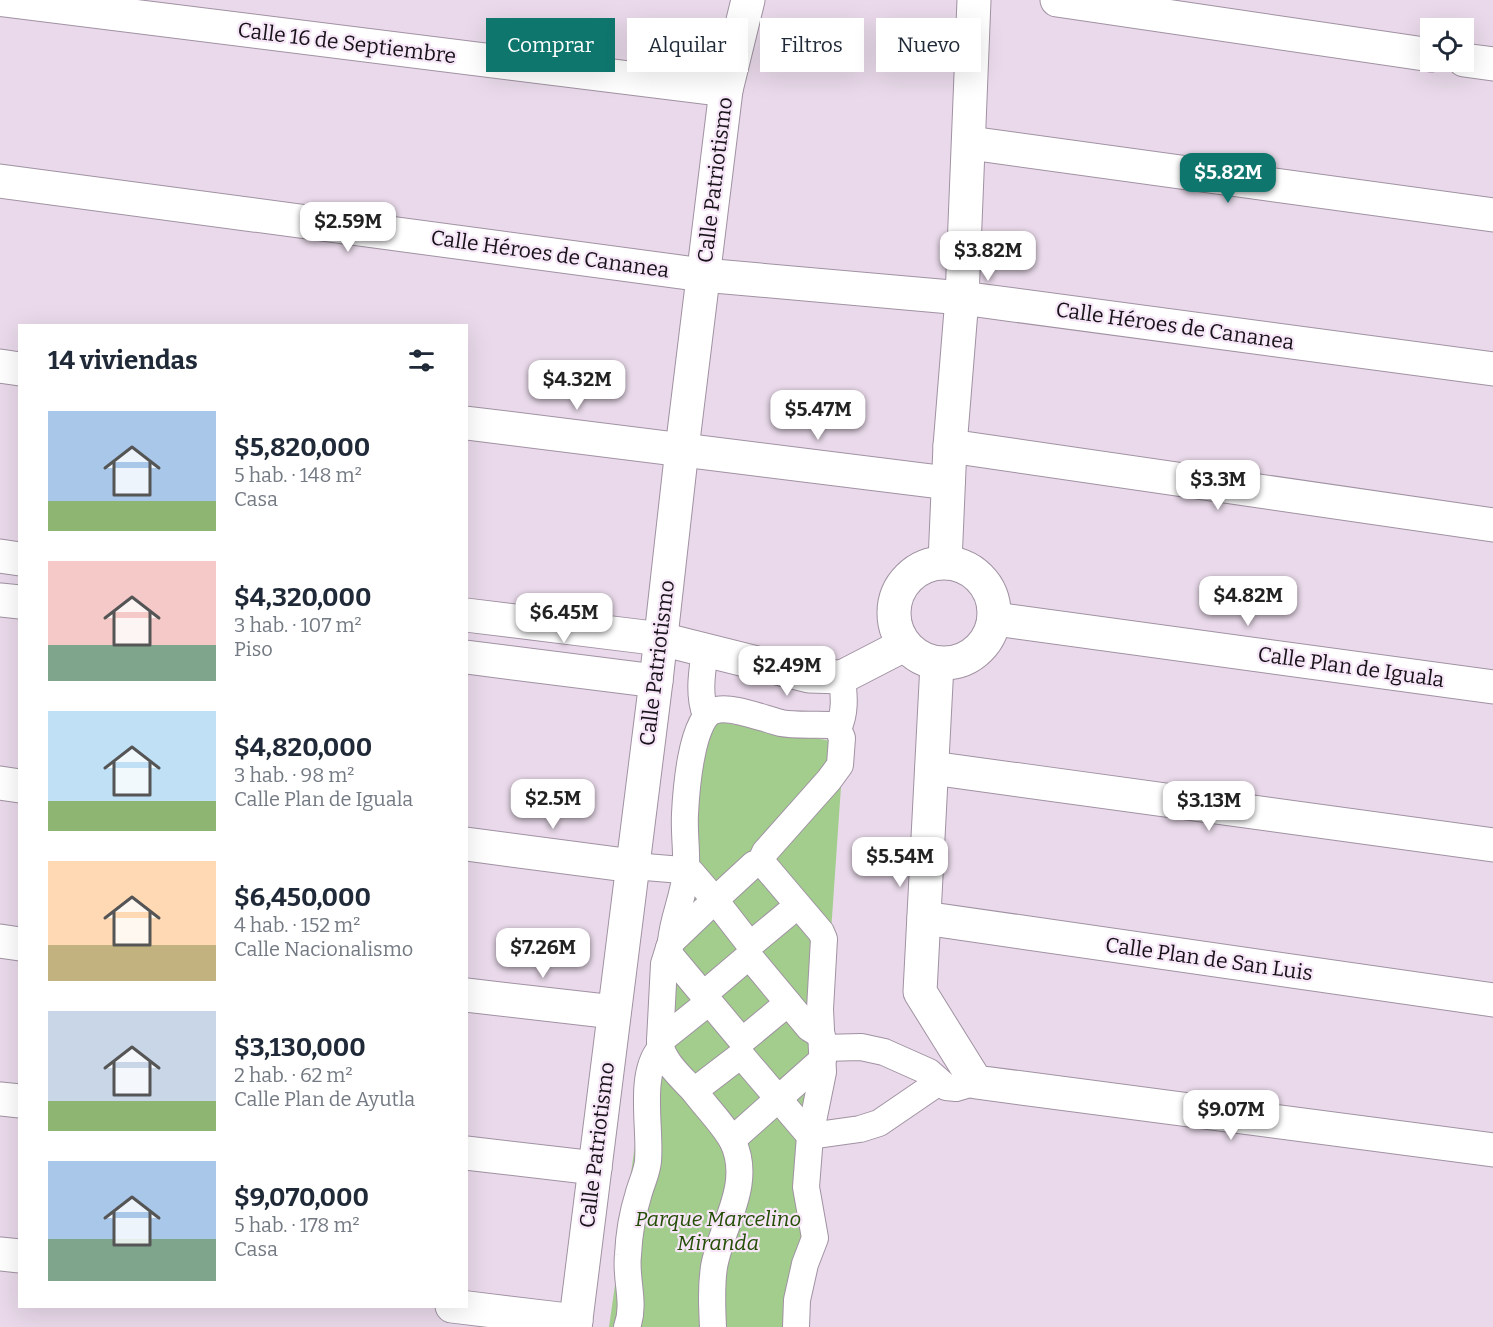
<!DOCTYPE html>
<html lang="es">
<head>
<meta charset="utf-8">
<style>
  :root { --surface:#fff; --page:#f6f6f7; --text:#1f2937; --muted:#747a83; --accent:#0f766e }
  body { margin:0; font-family:Bitter,serif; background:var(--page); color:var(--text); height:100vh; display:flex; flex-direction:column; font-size:22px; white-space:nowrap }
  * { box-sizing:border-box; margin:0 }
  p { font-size:20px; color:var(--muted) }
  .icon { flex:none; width:33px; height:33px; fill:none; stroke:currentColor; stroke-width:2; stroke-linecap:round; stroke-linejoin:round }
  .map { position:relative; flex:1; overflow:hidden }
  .drawer { position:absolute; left:18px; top:324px; width:450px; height:984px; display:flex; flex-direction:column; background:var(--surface); border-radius:0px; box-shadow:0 6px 24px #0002 }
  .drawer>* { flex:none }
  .guide { position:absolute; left:486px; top:18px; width:570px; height:54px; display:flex; gap:12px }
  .tools { position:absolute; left:1420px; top:18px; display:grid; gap:12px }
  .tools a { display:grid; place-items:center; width:54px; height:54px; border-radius:0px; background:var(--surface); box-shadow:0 6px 24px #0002; font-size:30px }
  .price { position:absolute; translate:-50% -51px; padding:0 14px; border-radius:12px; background:#fff; color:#222; font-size:20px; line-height:39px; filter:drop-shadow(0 2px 3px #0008) }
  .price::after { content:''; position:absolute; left:50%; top:36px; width:18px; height:14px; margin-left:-9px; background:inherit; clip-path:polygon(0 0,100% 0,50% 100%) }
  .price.selected { background:var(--accent); color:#fff }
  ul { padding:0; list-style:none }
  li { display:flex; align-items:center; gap:18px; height:150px; padding:0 30px }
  li span { display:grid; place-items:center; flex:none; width:168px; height:120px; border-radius:0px; color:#555 }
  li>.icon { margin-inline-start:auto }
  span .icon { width:72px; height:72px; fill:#fffc; stroke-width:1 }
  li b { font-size:26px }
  h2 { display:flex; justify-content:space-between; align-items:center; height:72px; padding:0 30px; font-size:26px }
  .chip { padding:0 21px; border-radius:0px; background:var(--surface); box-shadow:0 6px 24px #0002; font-size:21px; line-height:54px }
  .chip.selected { background:var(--accent); color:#fff }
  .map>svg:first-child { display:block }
  .green { fill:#a2cd8d }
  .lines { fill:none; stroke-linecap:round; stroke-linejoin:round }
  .pedestrian-casing { stroke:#a092a2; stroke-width:28 }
  .minor-casing { stroke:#a092a2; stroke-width:35 }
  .tertiary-casing { stroke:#a092a2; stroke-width:35 }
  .pedestrian { stroke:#fff; stroke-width:26 }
  .minor { stroke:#fff; stroke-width:33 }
  .tertiary { stroke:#fff; stroke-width:33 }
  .labels { text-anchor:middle; stroke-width:4.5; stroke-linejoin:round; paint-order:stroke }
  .street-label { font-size:21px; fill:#171218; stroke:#f6e6f8 }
  .park-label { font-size:21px; font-style:italic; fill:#244d05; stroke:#f6e6f8 }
</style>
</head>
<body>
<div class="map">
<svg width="1493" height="1327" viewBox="0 0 1493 1327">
  <rect width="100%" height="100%" fill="#e9d9ea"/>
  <polygon class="green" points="696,718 844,743 823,1048 807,1327 609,1327"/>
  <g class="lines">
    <defs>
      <g id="pedestrian">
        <path d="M 705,650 C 702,673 698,694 706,716"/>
        <path d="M 838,729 C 846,711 844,696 842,677"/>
        <polyline points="633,866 682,870 691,872 715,900 754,864 760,863 765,866 821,932 824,939 820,1009 823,1072 810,1136 806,1187 815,1238 805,1264 797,1300 796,1327"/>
        <path d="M 671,942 C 673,917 685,894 686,870 C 687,851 684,833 685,814 C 686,793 691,720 713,711 C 729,704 764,719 781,723 C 796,726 815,724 831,725 L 838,729 L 842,738 L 840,765 L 829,780 L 765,852 L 760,863"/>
        <polyline points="703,995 749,956 809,1028 822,1036"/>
        <path d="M 709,1002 L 660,1041 C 661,1060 681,1077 694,1091 L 741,1055 L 810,1136 L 860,1129 L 879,1123 L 939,1082"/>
        <polyline points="788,1003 742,1041 671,956 669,948 671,942 715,900 750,945 797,906"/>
        <polyline points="660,1041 664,964 669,948"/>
        <polyline points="823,1048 861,1047 884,1052 929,1072 946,1087 956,1088 976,1082"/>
        <path d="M 694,1091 C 705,1106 725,1126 733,1142 C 753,1185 721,1226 714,1267 C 711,1287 712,1307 713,1327"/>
        <polyline points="732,1140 823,1059"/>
        <path d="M 627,1327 C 636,1303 625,1279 628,1255 C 629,1235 632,1215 638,1196 C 641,1184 647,1173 648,1161 C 651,1129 638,1075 660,1049"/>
      </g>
      <g id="minor">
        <polyline points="4,0 726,90"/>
        <polyline points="1057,0 1431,55"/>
        <polyline points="1464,60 1493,64"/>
        <polyline points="970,143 1493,215"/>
        <polyline points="0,181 703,275 962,298 1493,369"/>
        <polyline points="0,366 20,369"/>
        <polyline points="466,423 948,483"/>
        <polyline points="950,446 1493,525"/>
        <polyline points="0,556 20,559"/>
        <polyline points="945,562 950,446 962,298 974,0"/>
        <circle cx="944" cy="613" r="50"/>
        <polyline points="0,600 20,602"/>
        <polyline points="466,615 661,639 809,676 842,677 904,645"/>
        <polyline points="995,619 1493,687"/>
        <polyline points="466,657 656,681"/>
        <polyline points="937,664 920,992 976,1082 1493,1150"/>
        <polyline points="932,768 1493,845"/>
        <polyline points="0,783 20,786"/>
        <polyline points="466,844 633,866"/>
        <polyline points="924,918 1493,1000"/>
        <polyline points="0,941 20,944"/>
        <polyline points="466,995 614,1012"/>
        <polyline points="0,1099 20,1101"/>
        <polyline points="466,1153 595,1168"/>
        <polyline points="0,1254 20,1256"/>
        <polyline points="452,1306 576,1321"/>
      </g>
      <polyline id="tertiary" points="575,1327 656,681 682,449 726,90 748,0"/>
    </defs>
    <use href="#pedestrian" class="pedestrian-casing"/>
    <use href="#minor" class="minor-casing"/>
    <use href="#tertiary" class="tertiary-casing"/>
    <use href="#pedestrian" class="pedestrian"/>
    <use href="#minor" class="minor"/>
    <use href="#tertiary" class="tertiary"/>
  </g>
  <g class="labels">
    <g class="street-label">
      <text transform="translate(347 43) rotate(7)" y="7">Calle 16 de Septiembre</text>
      <text transform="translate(715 180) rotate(-83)" y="7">Calle Patriotismo</text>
      <text transform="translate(550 254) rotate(8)" y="7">Calle Héroes de Cananea</text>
      <text transform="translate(1175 326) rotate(8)" y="7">Calle Héroes de Cananea</text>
      <text transform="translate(657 663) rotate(-83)" y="7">Calle Patriotismo</text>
      <text transform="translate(1351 667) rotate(8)" y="7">Calle Plan de Iguala</text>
      <text transform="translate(1209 959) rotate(8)" y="7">Calle Plan de San Luis</text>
      <text transform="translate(597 1145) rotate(-83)" y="7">Calle Patriotismo</text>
    </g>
    <g class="park-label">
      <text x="718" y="1226">Parque Marcelino<tspan x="718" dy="24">Miranda</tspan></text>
    </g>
  </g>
</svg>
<div class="tools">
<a><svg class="icon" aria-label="locate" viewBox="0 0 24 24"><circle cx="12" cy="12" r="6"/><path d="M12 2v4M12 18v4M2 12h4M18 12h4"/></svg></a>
</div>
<b class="price selected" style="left:1228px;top:204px">$5.82M</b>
<b class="price" style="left:348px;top:253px">$2.59M</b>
<b class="price" style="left:988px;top:282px">$3.82M</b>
<b class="price" style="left:577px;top:411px">$4.32M</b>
<b class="price" style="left:818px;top:441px">$5.47M</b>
<b class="price" style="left:1218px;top:511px">$3.3M</b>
<b class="price" style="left:1248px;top:627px">$4.82M</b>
<b class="price" style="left:564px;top:644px">$6.45M</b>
<b class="price" style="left:787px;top:697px">$2.49M</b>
<b class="price" style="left:553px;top:830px">$2.5M</b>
<b class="price" style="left:1209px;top:832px">$3.13M</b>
<b class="price" style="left:900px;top:888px">$5.54M</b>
<b class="price" style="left:543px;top:979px">$7.26M</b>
<b class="price" style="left:1231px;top:1141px">$9.07M</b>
<div class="guide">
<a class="chip selected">Comprar</a>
<a class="chip">Alquilar</a>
<a class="chip">Filtros</a>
<a class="chip">Nuevo</a>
</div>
<section class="drawer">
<h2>14 viviendas<svg class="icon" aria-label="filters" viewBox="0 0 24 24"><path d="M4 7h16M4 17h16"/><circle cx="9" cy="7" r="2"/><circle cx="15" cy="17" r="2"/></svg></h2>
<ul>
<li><span style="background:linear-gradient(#a9c7e8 75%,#8fb573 0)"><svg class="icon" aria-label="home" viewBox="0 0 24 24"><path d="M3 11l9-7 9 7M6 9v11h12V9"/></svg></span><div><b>$5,820,000</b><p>5 hab. · 148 m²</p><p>Casa</p></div></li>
<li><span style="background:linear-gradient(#f6c9c9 70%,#7fa58c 0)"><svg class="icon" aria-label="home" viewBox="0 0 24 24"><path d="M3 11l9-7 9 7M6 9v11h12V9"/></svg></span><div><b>$4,320,000</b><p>3 hab. · 107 m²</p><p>Piso</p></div></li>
<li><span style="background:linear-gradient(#bfe0f5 75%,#8fb573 0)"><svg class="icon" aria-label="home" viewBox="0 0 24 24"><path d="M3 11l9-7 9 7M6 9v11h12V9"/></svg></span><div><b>$4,820,000</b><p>3 hab. · 98 m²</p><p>Calle Plan de Iguala</p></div></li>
<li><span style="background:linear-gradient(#ffd9b3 70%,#c2b280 0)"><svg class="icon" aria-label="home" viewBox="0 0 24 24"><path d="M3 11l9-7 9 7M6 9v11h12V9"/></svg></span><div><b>$6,450,000</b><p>4 hab. · 152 m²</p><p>Calle Nacionalismo</p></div></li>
<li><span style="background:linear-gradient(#c9d6e8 75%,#8fb573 0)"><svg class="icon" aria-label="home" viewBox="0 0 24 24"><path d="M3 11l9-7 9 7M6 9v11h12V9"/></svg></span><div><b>$3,130,000</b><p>2 hab. · 62 m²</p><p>Calle Plan de Ayutla</p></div></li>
<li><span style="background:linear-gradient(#a9c7e8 65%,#7fa58c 0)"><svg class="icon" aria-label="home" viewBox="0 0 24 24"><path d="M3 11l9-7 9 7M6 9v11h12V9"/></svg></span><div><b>$9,070,000</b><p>5 hab. · 178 m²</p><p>Casa</p></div></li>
</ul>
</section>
</div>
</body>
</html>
